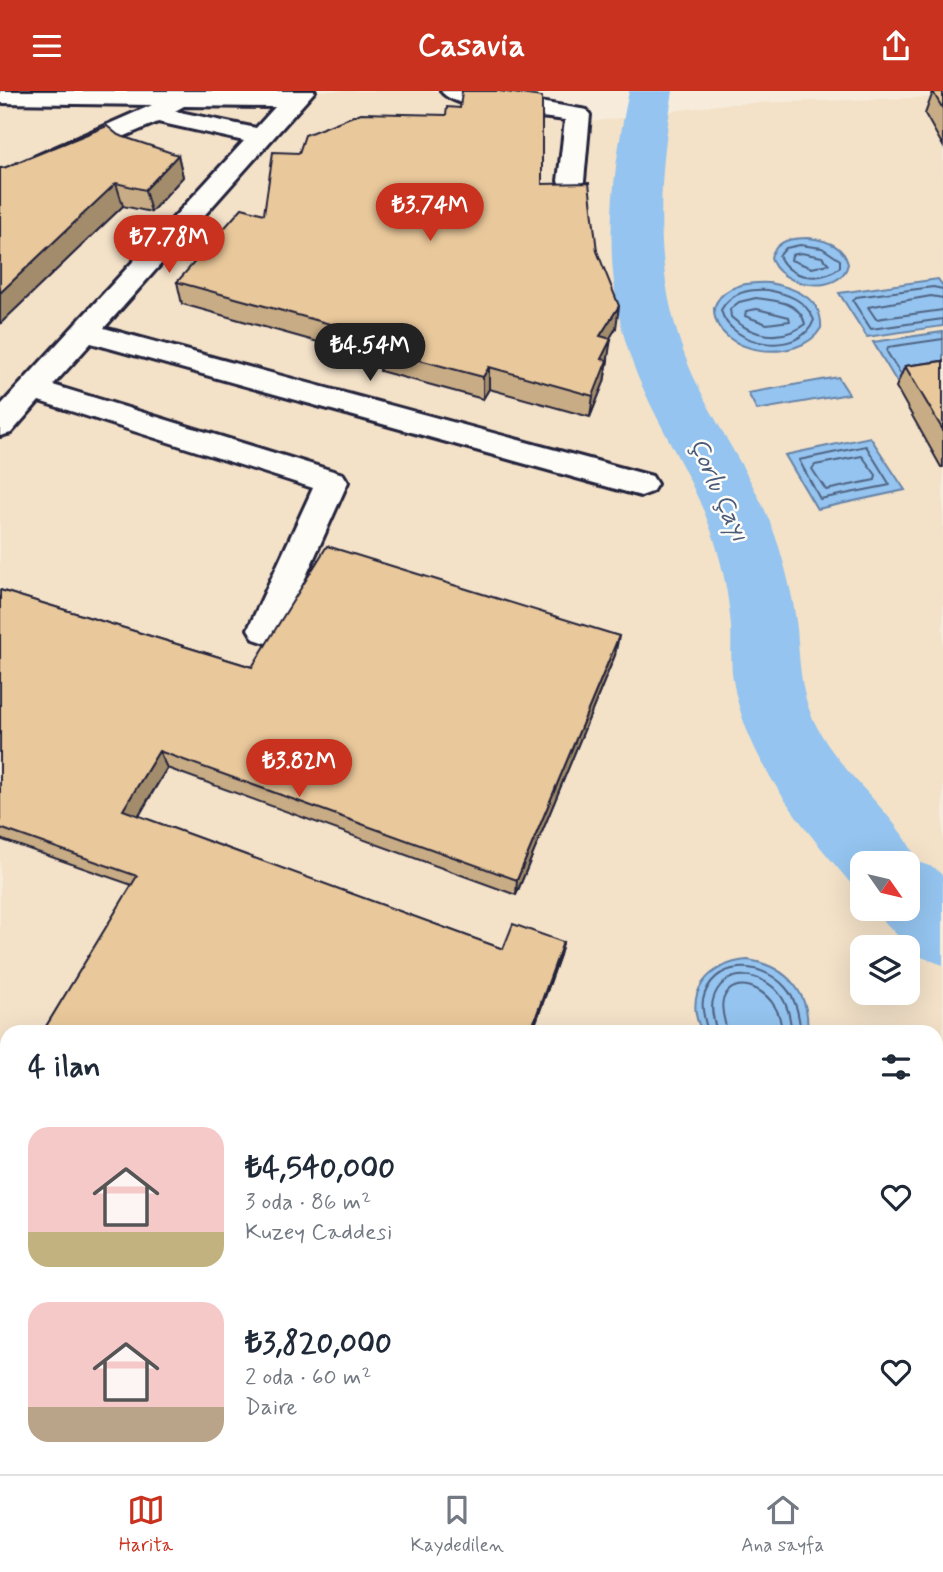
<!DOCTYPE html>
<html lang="tr">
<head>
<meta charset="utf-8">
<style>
  :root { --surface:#fff; --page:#f6f6f7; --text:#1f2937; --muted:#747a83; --line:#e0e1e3; --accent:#c8321e }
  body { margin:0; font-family:Mynerve,sans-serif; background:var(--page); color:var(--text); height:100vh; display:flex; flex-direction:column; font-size:26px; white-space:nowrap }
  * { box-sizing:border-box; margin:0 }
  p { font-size:23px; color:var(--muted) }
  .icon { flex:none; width:38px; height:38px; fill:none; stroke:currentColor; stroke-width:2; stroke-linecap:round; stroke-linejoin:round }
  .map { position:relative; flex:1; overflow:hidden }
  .panel { position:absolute; left:0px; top:934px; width:943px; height:450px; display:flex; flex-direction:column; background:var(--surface); border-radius:21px 21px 0 0; box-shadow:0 7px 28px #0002 }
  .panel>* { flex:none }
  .needle { width:46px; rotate:124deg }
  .fabs { position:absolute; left:850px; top:760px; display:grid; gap:14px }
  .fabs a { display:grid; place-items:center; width:70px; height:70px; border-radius:14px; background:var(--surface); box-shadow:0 7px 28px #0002; font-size:35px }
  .price { position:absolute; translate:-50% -60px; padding:0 16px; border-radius:24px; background:var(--accent); color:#fff; font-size:23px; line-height:46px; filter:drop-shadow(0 2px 4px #0008) }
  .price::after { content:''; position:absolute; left:50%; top:42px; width:21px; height:16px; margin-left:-10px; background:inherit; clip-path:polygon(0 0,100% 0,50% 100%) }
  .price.active { background:#222; color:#fff }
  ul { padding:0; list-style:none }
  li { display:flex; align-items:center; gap:21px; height:175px; padding:0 28px }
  li span { display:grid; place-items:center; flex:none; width:196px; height:140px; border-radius:21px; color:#555 }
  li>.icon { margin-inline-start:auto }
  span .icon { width:84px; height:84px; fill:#fffc; stroke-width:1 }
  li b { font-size:30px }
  h2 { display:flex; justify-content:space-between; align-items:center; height:84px; padding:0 28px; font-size:30px }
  header { display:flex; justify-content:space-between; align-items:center; height:91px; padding:0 28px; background:var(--accent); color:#fff; font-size:32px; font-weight:800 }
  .tabs { display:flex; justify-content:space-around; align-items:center; height:98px; border-top:2px solid var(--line); background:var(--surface); font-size:19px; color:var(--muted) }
  .tabs a { display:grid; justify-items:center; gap:4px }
  .tabs .active { color:var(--accent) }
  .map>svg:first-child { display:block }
  .built { fill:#f3e1c8; fill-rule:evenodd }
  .water { fill:#94c4ef; stroke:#6683a7; stroke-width:2 }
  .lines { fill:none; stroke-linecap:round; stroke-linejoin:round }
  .shore { stroke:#506383; stroke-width:2 }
  .river { fill:#94c4ef; fill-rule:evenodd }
  .minor-casing { stroke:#22223b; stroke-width:6 }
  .minor { fill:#fdfcf7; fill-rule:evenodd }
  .wall { fill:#c8ac85; stroke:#22223b; stroke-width:2 }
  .shaded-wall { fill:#a38c6c; stroke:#22223b; stroke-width:2 }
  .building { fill:#e9c89b; stroke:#22223b; stroke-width:2 }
  .labels { text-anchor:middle; stroke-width:5; stroke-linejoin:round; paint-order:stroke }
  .water-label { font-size:26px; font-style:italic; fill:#4a5b7a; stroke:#fdfcf7 }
</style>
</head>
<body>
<header><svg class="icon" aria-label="menu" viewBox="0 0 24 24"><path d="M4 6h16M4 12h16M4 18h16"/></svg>Casavia<svg class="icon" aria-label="share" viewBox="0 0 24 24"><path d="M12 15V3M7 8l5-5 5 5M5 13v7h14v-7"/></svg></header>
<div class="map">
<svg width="943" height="1383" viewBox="0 0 943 1383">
  <rect width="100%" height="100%" fill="#f7ecdb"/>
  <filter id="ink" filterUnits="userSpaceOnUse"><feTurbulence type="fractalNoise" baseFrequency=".0143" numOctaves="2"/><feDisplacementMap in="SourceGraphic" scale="14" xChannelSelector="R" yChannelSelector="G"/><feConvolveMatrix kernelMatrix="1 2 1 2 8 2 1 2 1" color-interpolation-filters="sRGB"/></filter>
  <g filter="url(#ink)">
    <path class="built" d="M 0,0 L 462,0 L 575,33 L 726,13 L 943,6 L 943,1383 L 0,1383 ZM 863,772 L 908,772 L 908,817 L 863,817 ZM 863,856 L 908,856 L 908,901 L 863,901 ZM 7,942 L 936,942 L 936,1377 L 7,1377 Z"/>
    <g class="water">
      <path d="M 809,147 C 826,149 844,155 848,173 C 841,206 777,196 771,166 C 777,148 793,147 809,147 Z"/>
      <polygon points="938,188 943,195 943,235 867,246 839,202"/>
      <path d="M 769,192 C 793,196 823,207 821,237 C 800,274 713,265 714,217 C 722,194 747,191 769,192 Z"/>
      <polygon points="943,241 943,286 898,293 873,251"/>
      <polygon points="838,286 849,303 757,319 748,302"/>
      <polygon points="870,346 905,399 817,418 785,364"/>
      <path d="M 748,869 C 786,875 811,902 807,941 L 702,941 C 683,902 708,872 748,869 Z"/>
      <polygon points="943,1016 943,1287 936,1280 936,1022"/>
      <polygon points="647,1377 645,1383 565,1383 553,1378"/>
    </g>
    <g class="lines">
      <g class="shore">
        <path d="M 800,154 L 822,157 L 840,169 L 840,176 C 821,192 790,188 779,165 L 786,157 Z"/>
        <polygon points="801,162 822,166 829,173 812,177 791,169 792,164"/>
        <polyline points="943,198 933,196 856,206 853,210 871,238 943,228"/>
        <path d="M 768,199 C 788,203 806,209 814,229 C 800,267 730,256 721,219 C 731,201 749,198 768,199 Z"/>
        <path d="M 756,207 C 775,209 800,211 805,233 C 782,251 752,246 731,226 L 730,218 L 739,211 Z"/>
        <polyline points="943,207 931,205 868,216 876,228 943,219"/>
        <polygon points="757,218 789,226 790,230 767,233 745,225 746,220"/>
        <polyline points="900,282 887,261 888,256 943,248"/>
        <polygon points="866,355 890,394 820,408 799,369"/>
        <polygon points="862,365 876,384 875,389 826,399 812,378 815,374"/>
        <path d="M 708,942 C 706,932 701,920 703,909 C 712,868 761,869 785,896 C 797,909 799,926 801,942"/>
        <path d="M 717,942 C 715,932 710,920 713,909 C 722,875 764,880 781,905 C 789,916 790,929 792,942"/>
        <path d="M 727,942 C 726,932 720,919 723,909 C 733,878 784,901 781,942"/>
      </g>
      <path class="river" d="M 629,0 L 673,0 C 656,101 652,201 698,295 C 724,349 761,398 779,456 C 787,482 794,511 797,538 C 800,573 800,604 817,636 C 843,686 895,720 918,771 L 935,777 L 943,785 L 943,874 L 916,864 L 881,827 L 877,817 L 908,817 L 908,772 L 863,772 L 863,799 L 854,796 C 803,737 746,669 733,589 C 730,571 732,554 731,536 C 729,507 723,476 714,448 C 697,394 665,347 642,295 C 599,200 608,100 629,0 Z"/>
      <defs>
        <g id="minor">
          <path d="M 0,0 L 315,0 L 104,237 L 652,385 L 657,393 L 652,401 L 641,405 L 91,252 L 53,294 L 343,383 L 348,391 L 278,548 L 266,552 L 254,548 L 248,538 L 313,397 L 39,310 L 11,342 L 0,345 L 0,315 L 244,50 L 158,31 L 0,98 L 0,81 L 152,14 L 0,12 ZM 184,15 L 275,16 L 256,37 L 175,20 Z"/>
          <path d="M 441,0 L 474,0 L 587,19 L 590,24 L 584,90 L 580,95 L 562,95 L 558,90 L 565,29 C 539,25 455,20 441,0 Z"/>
        </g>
      </defs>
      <use href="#minor" class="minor-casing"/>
      <use href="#minor" class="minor"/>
    </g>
    <g class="wall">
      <polygon points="933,1 943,1 943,55 925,23"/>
      <polygon points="178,64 183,86 151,121 123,115 0,233 0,77"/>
      <polygon points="542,93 597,160 616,237 609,248 608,270 604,291 590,326 489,298 483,308 380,280 379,268 182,213 177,191 264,123"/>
      <polygon points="943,270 943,376 941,376 896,296 905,275"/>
      <polygon points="0,499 252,576 615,564 516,804 167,677 139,725 503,858 563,851 560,864 532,942 42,942 132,794 0,748"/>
      <polygon points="676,1377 753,1377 752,1383 674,1383"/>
    </g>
    <g class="shaded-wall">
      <polygon points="178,64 183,86 151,121 145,99"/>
      <polygon points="116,92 123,115 0,233 0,202"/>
      <polygon points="619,215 616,237 598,267 600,245"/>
      <polygon points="611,248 604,291 590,326 593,305 601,268"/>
      <polygon points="489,276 489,298 483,308 483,286"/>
      <polygon points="619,545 615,564 516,804 517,789"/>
      <polygon points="159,660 167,677 132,735 123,719"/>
      <polygon points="563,851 560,864 532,942 530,942"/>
    </g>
    <g class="building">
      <polygon points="462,0 499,0 542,6 542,93 589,92 597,160 619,215 600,245 611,248 601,268 607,269 593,305 489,276 483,286 378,258 385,248 177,191 242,117 264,123 273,61 299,62 305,44 361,22 446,24 447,16 460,17"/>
      <polygon points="933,1 943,1 943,18"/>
      <polygon points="107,35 118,44 178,64 145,99 116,92 0,202 0,77 4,77"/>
      <polygon points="943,270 943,339 905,275"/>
      <polygon points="327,455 619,545 517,789 159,660 123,719 503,858 513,833 563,851 530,942 42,942 137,785 0,737 0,499 252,576"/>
      <polygon points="7,1000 7,1057 0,1054 0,1011"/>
      <polygon points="685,1377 753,1377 752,1383 683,1383"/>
    </g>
  </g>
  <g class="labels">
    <g class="water-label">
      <text transform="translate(720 398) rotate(66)" y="9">Çorlu Çayı</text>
    </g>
  </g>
</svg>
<div class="fabs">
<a><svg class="needle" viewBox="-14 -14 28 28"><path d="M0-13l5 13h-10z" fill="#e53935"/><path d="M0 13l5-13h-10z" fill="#747a83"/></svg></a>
<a><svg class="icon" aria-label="layers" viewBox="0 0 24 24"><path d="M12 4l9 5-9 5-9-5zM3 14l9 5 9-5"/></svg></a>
</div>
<b class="price" style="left:430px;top:152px">₺3.74M</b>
<b class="price" style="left:169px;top:184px">₺7.78M</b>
<b class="price active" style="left:370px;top:292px">₺4.54M</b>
<b class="price" style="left:299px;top:708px">₺3.82M</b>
<section class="panel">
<h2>4 ilan<svg class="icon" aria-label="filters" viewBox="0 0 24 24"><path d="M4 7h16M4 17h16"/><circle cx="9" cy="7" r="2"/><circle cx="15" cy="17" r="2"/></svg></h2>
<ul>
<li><span style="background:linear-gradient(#f6c9c9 75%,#c2b280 0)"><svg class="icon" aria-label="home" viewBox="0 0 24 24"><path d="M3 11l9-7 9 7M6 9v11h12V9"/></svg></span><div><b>₺4,540,000</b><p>3 oda · 86 m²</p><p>Kuzey Caddesi</p></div><svg class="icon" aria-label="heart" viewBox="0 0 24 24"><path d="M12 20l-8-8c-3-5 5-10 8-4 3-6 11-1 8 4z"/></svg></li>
<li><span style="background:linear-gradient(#f6c9c9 75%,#b9a48a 0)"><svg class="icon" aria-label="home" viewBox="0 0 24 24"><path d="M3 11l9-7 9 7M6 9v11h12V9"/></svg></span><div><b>₺3,820,000</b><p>2 oda · 60 m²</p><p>Daire</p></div><svg class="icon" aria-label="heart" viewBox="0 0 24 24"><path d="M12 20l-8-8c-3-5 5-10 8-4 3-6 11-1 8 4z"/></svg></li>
</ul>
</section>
</div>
<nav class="tabs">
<a class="active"><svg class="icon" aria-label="map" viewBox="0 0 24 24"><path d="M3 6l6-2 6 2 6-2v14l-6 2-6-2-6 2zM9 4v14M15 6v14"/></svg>Harita</a>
<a><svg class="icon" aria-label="saved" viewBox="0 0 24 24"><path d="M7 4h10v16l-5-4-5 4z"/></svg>Kaydedilen</a>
<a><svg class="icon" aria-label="home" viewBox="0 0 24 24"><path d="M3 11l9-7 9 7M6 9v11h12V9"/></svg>Ana sayfa</a>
</nav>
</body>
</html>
